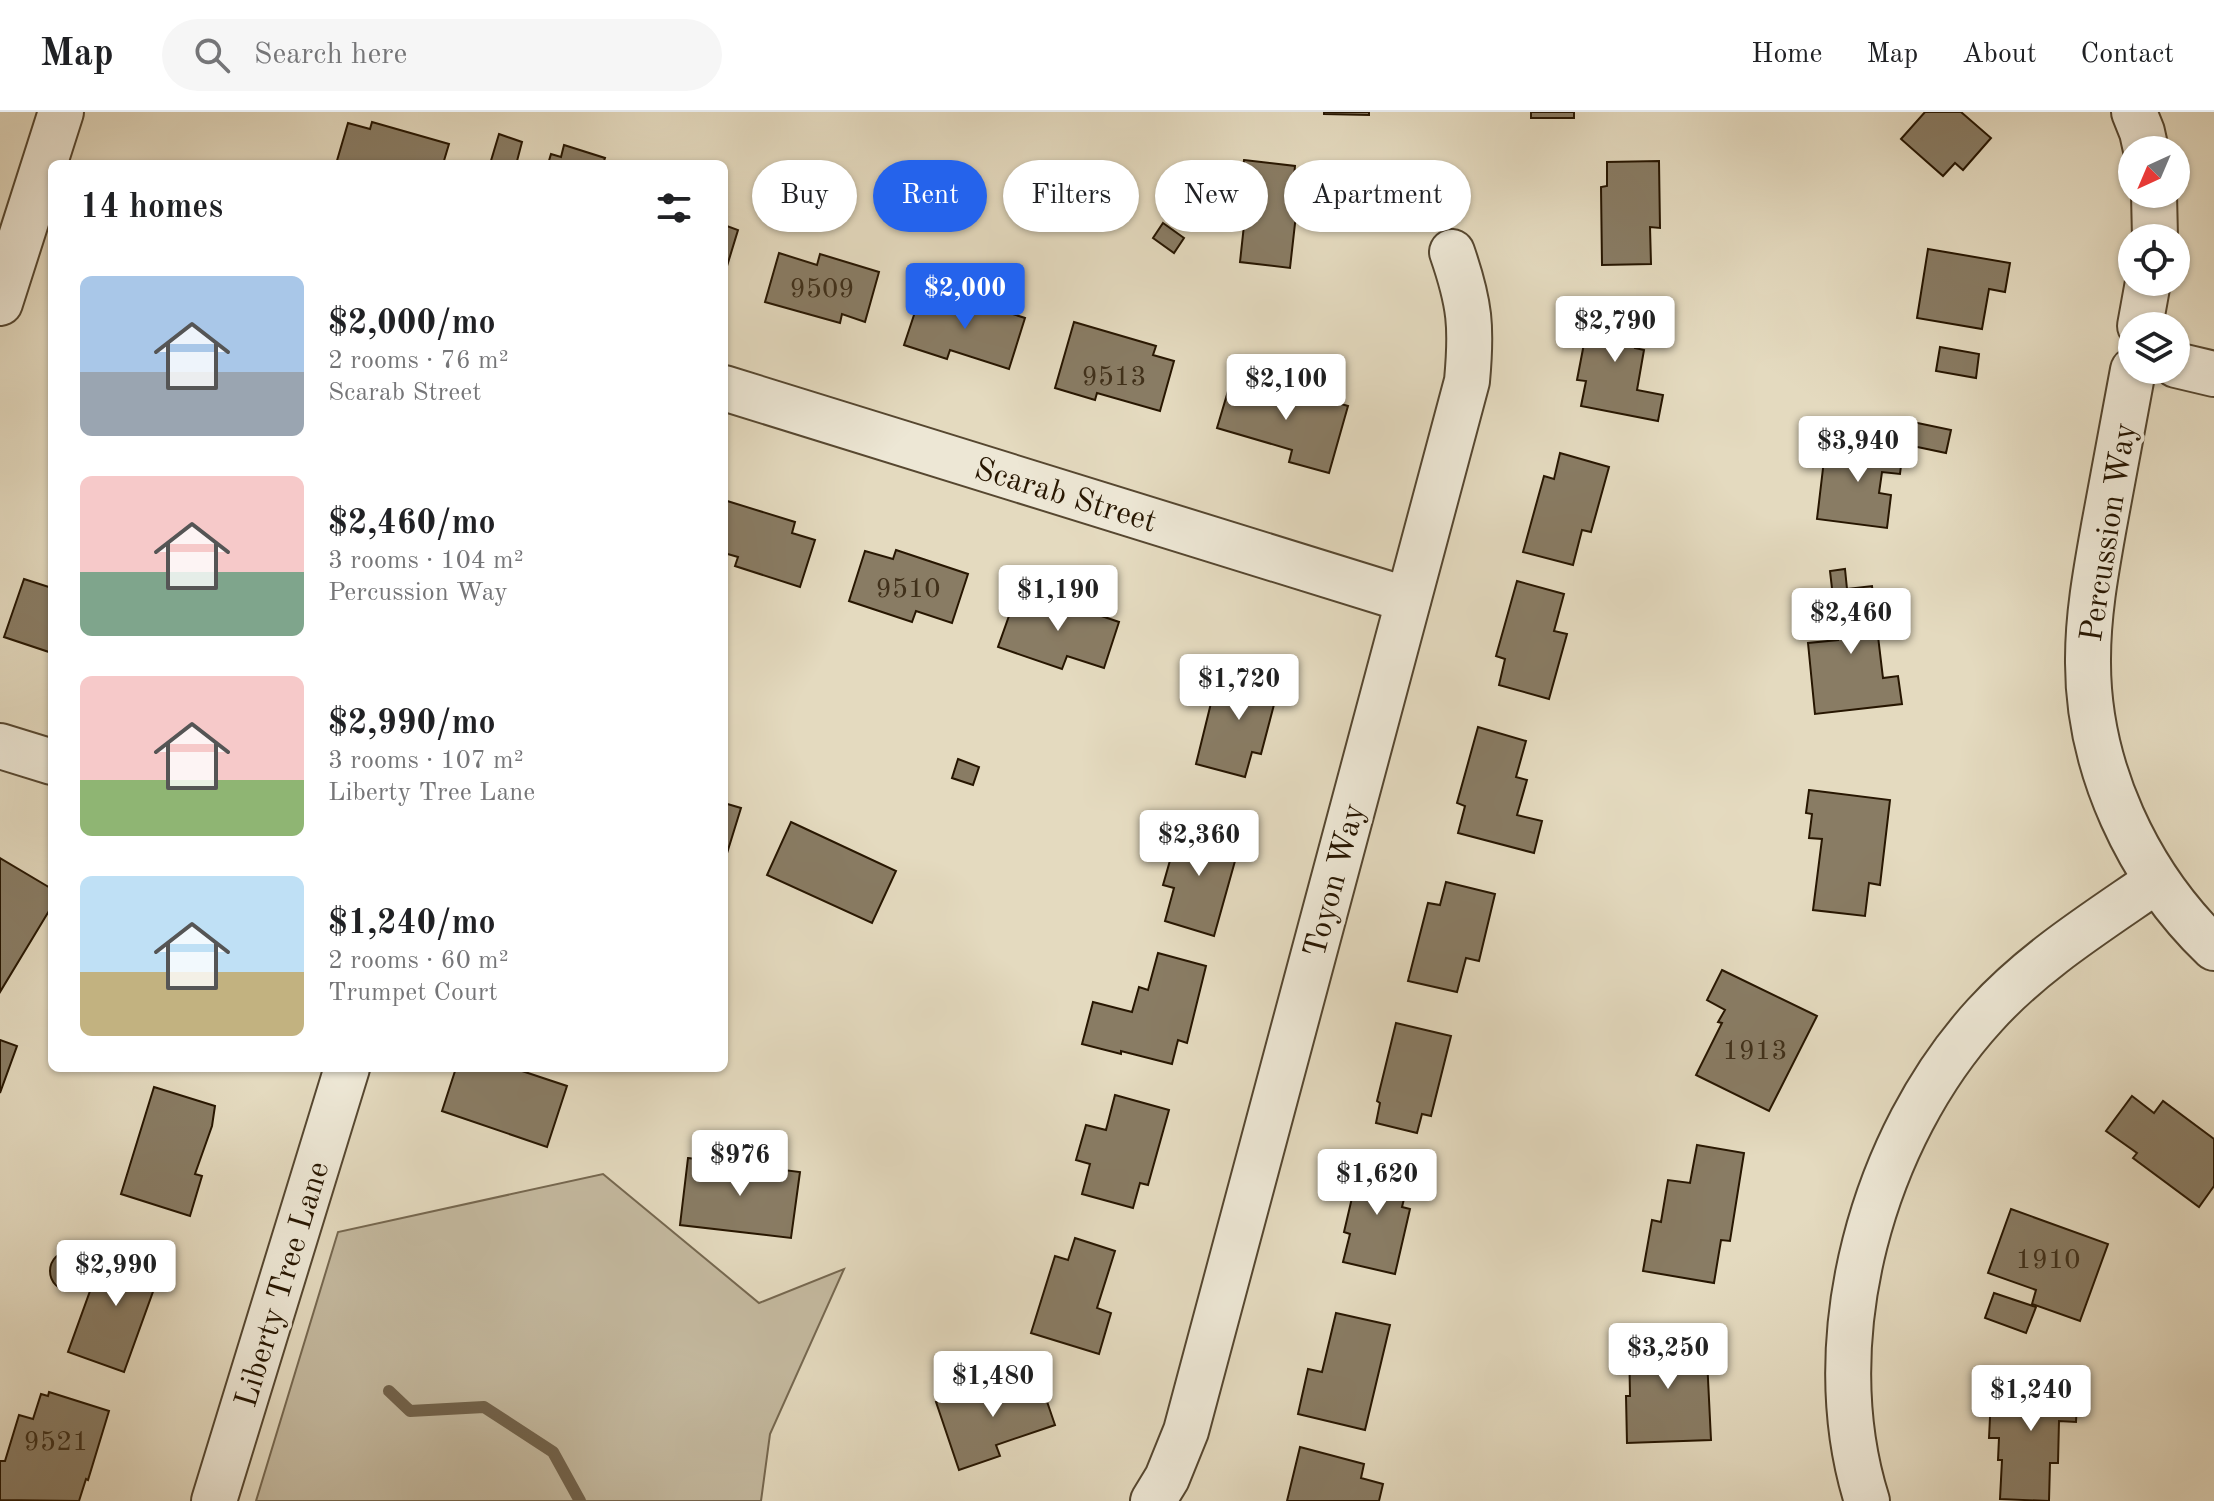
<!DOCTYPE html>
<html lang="en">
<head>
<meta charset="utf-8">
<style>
  :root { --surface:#fff; --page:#f6f6f6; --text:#202124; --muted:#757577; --line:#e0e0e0; --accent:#2563eb }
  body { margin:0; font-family:"Old Standard TT",serif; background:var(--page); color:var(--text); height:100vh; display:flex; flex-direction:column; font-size:30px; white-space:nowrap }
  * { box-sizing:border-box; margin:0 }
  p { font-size:26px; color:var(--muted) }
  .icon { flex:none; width:44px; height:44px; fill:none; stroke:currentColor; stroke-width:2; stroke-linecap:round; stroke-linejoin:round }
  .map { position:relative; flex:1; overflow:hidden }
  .panel { position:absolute; left:48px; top:48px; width:680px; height:912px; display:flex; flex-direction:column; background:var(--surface); border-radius:12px; box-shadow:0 2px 6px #0004 }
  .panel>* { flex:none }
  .guide { position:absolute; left:752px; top:48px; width:760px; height:72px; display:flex; gap:16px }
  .needle { width:52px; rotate:224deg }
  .tools { position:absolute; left:2118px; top:24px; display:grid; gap:16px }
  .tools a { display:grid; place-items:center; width:72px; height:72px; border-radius:50%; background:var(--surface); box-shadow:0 2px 6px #0004; font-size:40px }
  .price { position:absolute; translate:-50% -68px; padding:0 18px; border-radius:8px; background:#fff; color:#222; font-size:26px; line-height:52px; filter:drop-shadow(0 2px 4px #0008) }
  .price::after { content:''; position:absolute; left:50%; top:48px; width:24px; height:18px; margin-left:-12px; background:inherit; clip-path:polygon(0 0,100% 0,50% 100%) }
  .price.active { background:var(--accent); color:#fff }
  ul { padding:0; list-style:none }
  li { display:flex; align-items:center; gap:24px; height:200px; padding:0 32px }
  li span { display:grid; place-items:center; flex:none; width:224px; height:160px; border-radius:12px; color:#555 }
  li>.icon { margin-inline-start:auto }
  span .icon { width:96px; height:96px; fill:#fffc; stroke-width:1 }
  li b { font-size:34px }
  h2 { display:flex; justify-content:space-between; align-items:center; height:96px; padding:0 32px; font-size:34px }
  .pill { padding:0 28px; border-radius:36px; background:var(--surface); box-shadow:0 2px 6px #0004; font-size:28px; line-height:72px }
  .pill.active { background:var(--accent); color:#fff }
  header { display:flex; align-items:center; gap:48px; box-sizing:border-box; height:112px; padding:0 40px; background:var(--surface); border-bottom:2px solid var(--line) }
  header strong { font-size:38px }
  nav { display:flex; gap:44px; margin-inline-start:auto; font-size:28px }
  .search { width:560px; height:72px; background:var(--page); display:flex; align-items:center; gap:20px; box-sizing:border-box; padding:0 28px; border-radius:44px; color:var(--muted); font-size:30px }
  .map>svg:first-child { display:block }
  .green { fill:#c4b99f; stroke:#766850; stroke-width:2 }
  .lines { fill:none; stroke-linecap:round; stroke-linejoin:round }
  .stream { stroke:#72634c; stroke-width:12 }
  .building { fill:#897c64; stroke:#271601; stroke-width:2 }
  .minor-casing { stroke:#564730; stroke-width:48 }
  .minor { stroke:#ede7d5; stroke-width:44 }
  .labels { text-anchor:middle; stroke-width:8; stroke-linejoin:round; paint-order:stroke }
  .number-label { font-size:28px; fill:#40301a }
  .street-label { font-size:32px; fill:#271601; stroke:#ede7d5 }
</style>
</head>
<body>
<header>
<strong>Map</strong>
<div class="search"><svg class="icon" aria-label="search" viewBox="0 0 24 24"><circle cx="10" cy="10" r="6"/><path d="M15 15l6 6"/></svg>Search here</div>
<nav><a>Home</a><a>Map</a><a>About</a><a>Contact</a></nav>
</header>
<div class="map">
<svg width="2214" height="1389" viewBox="0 0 2214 1389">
  <rect width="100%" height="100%" fill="#e4dabf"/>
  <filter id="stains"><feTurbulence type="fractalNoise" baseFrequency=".0025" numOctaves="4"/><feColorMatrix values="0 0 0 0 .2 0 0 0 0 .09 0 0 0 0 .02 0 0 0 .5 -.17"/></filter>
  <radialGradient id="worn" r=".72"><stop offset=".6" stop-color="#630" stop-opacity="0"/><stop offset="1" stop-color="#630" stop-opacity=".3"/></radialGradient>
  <polygon class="green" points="603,1062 759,1191 844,1157 770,1322 761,1389 256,1389 338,1120"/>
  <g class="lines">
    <polyline class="stream" points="389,1279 410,1299 484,1295 553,1340 580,1389"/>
  </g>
  <g class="building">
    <polygon points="1324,0 1369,0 1369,3 1324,2"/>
    <rect x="1531" y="0" width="43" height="6"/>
    <polygon points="1925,0 1961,0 1991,26 1963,58 1955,51 1943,64 1901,27"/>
    <polygon points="372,10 449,32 443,52 336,52 348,11 370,17"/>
    <polygon points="499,22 522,30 517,49 526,52 490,52"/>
    <polygon points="564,33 605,46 603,52 548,52 551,42 561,45"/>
    <polygon points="1244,48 1295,54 1293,75 1299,76 1290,156 1240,150 1244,113 1236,112"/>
    <polygon points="1659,49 1660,116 1650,115 1651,152 1602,153 1601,75 1607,74 1607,50"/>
    <polygon points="1163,111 1184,126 1174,141 1153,126"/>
    <polygon points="724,113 738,118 724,164"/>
    <polygon points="1928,137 2010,151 2005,180 1989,177 1982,217 1917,206"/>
    <polygon points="779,141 817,153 820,142 879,160 865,210 842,202 840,211 765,190"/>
    <polygon points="920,185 959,198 962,186 1025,206 1009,257 950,238 947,247 904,233"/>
    <polygon points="1592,190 1642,200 1635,236 1644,238 1637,278 1663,283 1658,309 1581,294 1586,269 1577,268"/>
    <polygon points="1074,210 1156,234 1153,243 1174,249 1160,299 1097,281 1095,288 1055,276"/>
    <polygon points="1940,235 1979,242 1976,266 1936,259"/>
    <polygon points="1231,269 1266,279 1268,271 1348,294 1329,361 1289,350 1292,338 1217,316"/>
    <polygon points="1908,309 1951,318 1946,341 1903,332"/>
    <polygon points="1837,329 1903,337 1900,362 1882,360 1879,381 1891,383 1887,416 1817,407 1824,348 1834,349"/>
    <polygon points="1560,341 1609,355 1591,420 1582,418 1573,453 1523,440 1544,364 1554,367"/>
    <polygon points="724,388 795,410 792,421 815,428 800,475 735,454 738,445 724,441"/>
    <polygon points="896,438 968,462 952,511 916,499 912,510 849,489 865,439 893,447"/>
    <polygon points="1845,457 1847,477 1872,474 1883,566 1898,564 1902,592 1815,602 1808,531 1838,528 1830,459"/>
    <polygon points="24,467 52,476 52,541 4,525"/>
    <polygon points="1517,469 1564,482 1554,519 1567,522 1549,587 1499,573 1505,547 1496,544"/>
    <polygon points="1040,483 1119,510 1104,556 1067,544 1062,557 998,535 1015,487 1036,494"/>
    <polygon points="1235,554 1281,566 1261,642 1252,640 1245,665 1196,652 1212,587 1225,590"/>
    <polygon points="1478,615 1526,629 1516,665 1527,668 1517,703 1542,709 1534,741 1458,721 1465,694 1457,691"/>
    <polygon points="958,647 979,655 973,673 952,666"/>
    <polygon points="1809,678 1890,688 1880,773 1869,771 1865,804 1813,798 1822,727 1809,726 1812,702 1806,701"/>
    <polygon points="724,691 741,696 724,751"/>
    <polygon points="791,710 896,759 872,811 767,763"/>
    <polygon points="1181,710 1232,723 1226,747 1235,749 1214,824 1165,809 1174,776 1163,773"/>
    <polygon points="0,746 52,777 52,794 0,880"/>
    <polygon points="1446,770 1495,782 1479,849 1466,846 1457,880 1408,869 1428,791 1440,793"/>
    <polygon points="1158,841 1206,854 1187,931 1178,928 1172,952 1121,939 1121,942 1082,932 1093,890 1132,900 1139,875 1148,878"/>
    <polygon points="1722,858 1817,904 1769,999 1696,963 1722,911 1718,910 1725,898 1707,888"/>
    <polygon points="1396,911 1451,924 1431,1004 1422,1002 1417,1021 1376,1011 1380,991 1377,989"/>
    <polygon points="0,928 17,934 0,981"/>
    <polygon points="456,956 513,956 567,974 547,1035 442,999"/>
    <polygon points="154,975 215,994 212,1014 195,1062 202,1064 190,1104 121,1082"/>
    <polygon points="1115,983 1169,998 1148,1073 1140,1071 1133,1096 1082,1082 1090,1052 1076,1048 1086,1013 1106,1018"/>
    <polygon points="2132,984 2154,1001 2163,989 2214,1027 2214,1074 2199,1095 2133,1046 2137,1041 2106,1019"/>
    <polygon points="1697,1033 1744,1041 1730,1129 1721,1128 1714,1171 1643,1159 1652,1108 1661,1110 1668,1068 1690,1071"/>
    <polygon points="688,1046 800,1060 791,1126 680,1113"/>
    <polygon points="1361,1047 1411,1059 1402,1095 1410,1097 1395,1162 1343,1150 1350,1122 1344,1120"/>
    <polygon points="2011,1097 2108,1132 2080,1209 2032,1192 2036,1178 1988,1161"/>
    <polygon points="1075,1126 1115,1139 1097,1196 1111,1201 1099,1242 1031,1221 1055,1144 1068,1148"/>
    <polygon points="107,1132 163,1152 124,1260 68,1240"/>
    <circle cx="70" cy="1159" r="20"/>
    <polygon points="1994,1181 2036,1195 2026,1221 1985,1206"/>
    <polygon points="1336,1201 1390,1213 1365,1318 1298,1302 1308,1257 1322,1260"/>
    <polygon points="1706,1226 1711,1328 1627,1331 1626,1284 1630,1284 1629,1228"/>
    <polygon points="2005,1265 2078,1267 2076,1310 2059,1309 2058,1351 2050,1351 2049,1389 2000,1387 2002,1348 1998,1348 1999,1326 1989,1326 1991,1285 2004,1286"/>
    <polygon points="1017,1266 1020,1276 1040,1269 1055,1313 996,1333 1000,1344 959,1358 936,1290"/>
    <polygon points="49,1280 109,1299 88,1368 86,1367 79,1389 0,1388 0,1349 5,1349 19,1303 33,1307 41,1282 48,1284"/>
    <polygon points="1300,1335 1364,1352 1361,1366 1383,1372 1379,1389 1287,1389"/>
  </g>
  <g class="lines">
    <defs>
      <g id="minor">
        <polyline points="2134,0 2142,20 2146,38"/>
        <polyline points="2154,82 2155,126"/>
        <polyline points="0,191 61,0"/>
        <polyline points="2140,214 2148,170"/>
        <polyline points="2176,253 2214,262"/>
        <path d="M 2133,258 C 2123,310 2114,362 2104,414 C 2096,459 2088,502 2088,547 C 2087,655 2138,763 2214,836"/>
        <polyline points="724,276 1408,488"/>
        <polyline points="0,634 52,650"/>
        <polyline points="214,1389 347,956"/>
        <path d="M 1153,1389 L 1167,1366 L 1186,1319 L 1467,269 C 1472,215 1470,192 1452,140"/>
        <path d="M 1867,1389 C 1816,1228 1873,1025 1985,903 C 2034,849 2097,810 2156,769"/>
      </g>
    </defs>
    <use href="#minor" class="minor-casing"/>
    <use href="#minor" class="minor"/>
  </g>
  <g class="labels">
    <g class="number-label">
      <text x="822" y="185">9509</text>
      <text x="1114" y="273">9513</text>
      <text x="908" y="485">9510</text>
      <text x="1755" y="947">1913</text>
      <text x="2048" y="1156">1910</text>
      <text x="56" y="1338">9521</text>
    </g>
    <g class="street-label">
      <text transform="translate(1066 382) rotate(17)" y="11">Scarab Street</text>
      <text transform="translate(2107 420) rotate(-81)" y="11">Percussion Way</text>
      <text transform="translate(1333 768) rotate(-75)" y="11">Toyon Way</text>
      <text transform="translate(281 1172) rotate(-73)" y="11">Liberty Tree Lane</text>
    </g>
  </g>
  <rect width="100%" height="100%" filter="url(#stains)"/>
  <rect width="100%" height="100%" fill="url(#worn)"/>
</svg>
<div class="tools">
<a><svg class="needle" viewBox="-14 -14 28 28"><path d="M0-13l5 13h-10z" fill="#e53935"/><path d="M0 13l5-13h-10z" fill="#757577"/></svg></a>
<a><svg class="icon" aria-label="locate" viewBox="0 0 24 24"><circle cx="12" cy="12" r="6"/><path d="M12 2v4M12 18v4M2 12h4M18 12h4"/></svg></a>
<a><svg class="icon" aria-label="layers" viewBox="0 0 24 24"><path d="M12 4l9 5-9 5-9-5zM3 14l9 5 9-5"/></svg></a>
</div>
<b class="price active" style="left:965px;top:219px">$2,000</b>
<b class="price" style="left:1615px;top:252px">$2,790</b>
<b class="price" style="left:1286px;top:310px">$2,100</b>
<b class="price" style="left:1858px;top:372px">$3,940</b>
<b class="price" style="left:1058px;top:521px">$1,190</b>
<b class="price" style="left:1851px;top:544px">$2,460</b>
<b class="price" style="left:1239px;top:610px">$1,720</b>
<b class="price" style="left:1199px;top:766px">$2,360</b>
<b class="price" style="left:740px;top:1086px">$976</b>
<b class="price" style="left:1377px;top:1105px">$1,620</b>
<b class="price" style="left:116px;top:1196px">$2,990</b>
<b class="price" style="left:1668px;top:1279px">$3,250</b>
<b class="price" style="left:993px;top:1307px">$1,480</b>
<b class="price" style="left:2031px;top:1321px">$1,240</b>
<div class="guide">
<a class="pill">Buy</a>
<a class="pill active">Rent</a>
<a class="pill">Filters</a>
<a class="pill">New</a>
<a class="pill">Apartment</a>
</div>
<section class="panel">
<h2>14 homes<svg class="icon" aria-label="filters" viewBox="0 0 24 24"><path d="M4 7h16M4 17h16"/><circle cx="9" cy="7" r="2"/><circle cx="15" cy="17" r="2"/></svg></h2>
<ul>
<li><span style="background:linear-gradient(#a9c7e8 60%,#9aa5b1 0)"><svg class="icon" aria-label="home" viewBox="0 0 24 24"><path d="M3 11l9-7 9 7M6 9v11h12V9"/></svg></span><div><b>$2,000/mo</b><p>2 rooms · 76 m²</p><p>Scarab Street</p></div></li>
<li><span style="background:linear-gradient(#f6c9c9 60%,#7fa58c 0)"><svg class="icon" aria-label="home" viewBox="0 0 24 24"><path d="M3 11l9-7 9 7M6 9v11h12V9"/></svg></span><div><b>$2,460/mo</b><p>3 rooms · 104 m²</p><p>Percussion Way</p></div></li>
<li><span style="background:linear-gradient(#f6c9c9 65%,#8fb573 0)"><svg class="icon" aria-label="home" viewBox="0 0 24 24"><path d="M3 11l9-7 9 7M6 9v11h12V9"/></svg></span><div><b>$2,990/mo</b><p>3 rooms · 107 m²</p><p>Liberty Tree Lane</p></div></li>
<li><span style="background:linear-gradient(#bfe0f5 60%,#c2b280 0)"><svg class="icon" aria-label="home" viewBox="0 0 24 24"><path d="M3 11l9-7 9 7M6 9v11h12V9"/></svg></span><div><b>$1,240/mo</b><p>2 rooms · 60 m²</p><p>Trumpet Court</p></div></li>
</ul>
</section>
</div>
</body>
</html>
